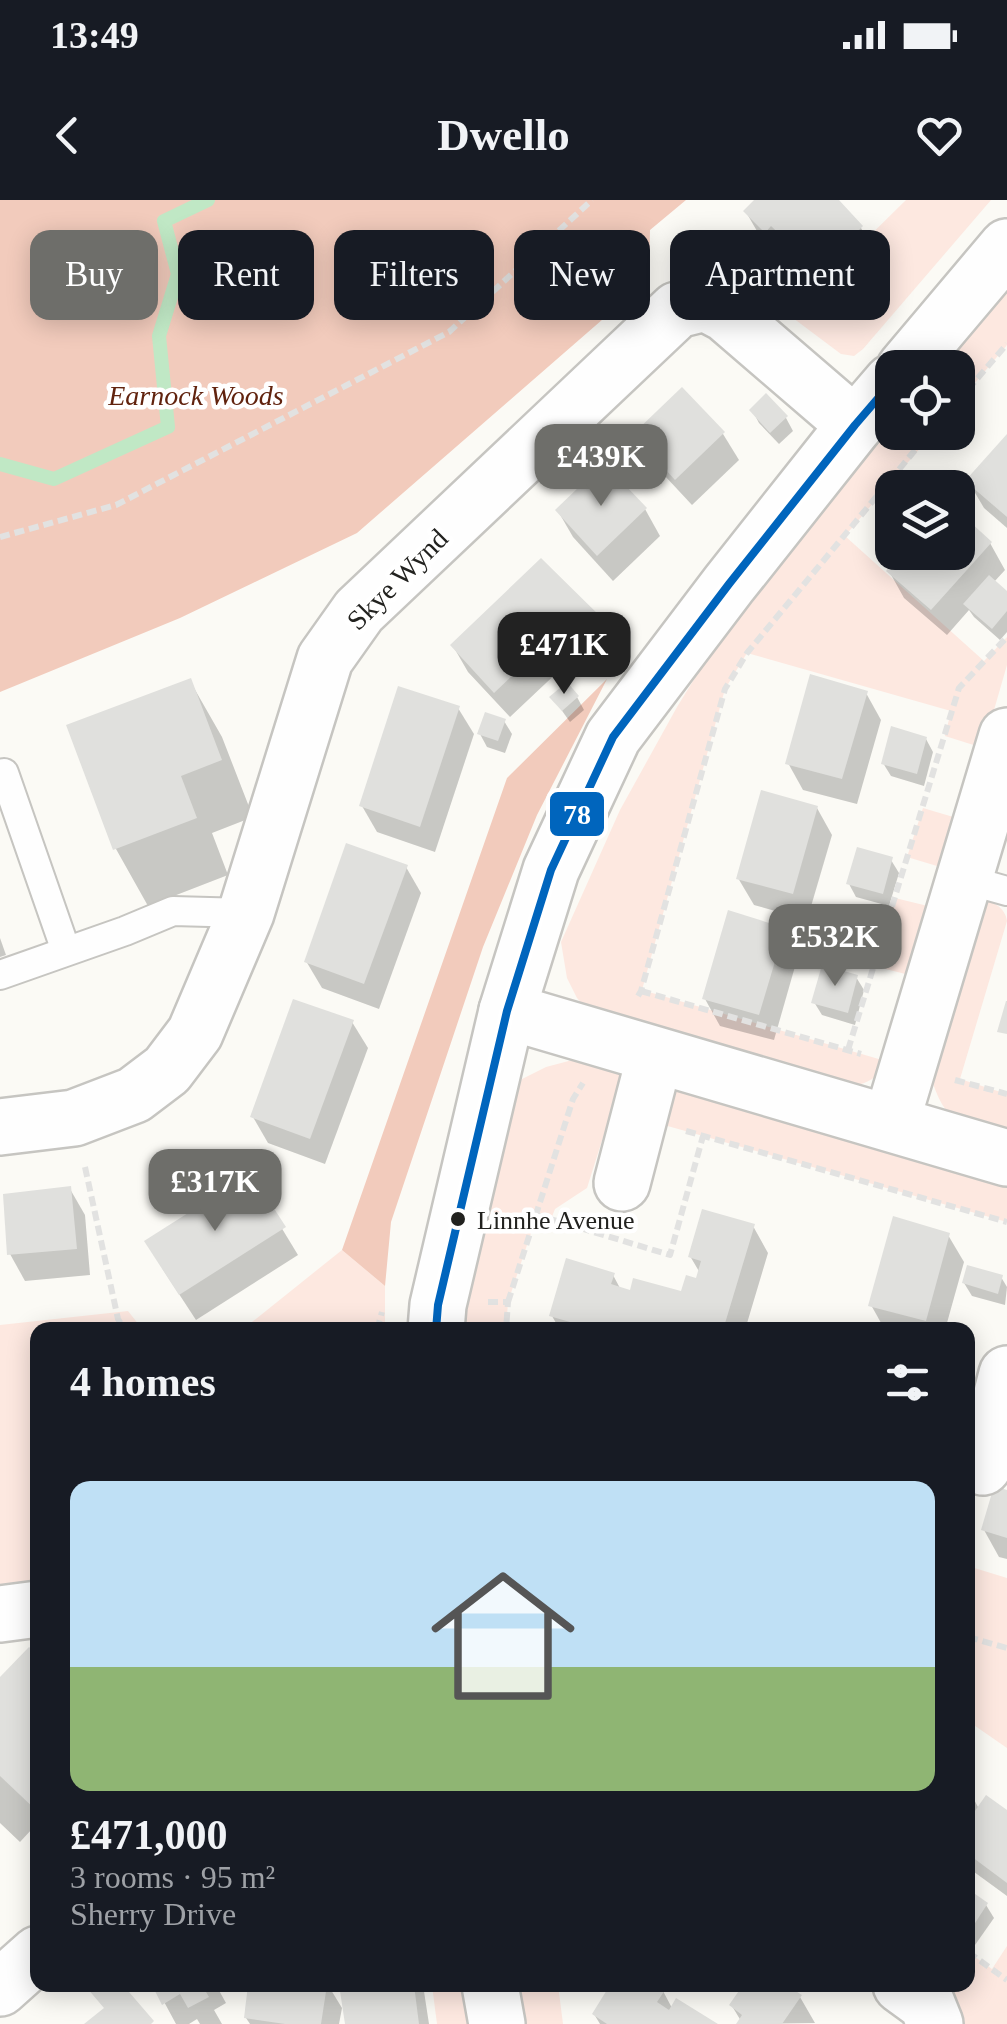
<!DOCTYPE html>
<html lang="en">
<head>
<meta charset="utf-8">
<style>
  :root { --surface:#171b24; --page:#242831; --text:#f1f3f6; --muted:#9ea1a6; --line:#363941; --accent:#6e6e6a }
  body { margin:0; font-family:"Times New Roman",serif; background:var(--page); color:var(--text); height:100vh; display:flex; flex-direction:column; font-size:38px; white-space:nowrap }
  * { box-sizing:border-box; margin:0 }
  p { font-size:32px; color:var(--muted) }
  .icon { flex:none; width:55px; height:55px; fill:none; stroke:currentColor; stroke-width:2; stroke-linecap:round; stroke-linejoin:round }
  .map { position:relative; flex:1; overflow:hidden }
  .details { position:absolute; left:30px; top:1122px; width:945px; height:670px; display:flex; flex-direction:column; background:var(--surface); border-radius:20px; box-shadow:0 5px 25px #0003 }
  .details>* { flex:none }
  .banner { position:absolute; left:30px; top:30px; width:948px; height:90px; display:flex; gap:20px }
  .fabs { position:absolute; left:875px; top:150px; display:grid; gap:20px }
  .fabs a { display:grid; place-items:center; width:100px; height:100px; border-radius:20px; background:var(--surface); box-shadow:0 5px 25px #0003; font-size:50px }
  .price { position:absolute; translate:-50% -85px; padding:0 22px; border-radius:20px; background:var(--accent); color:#fff; font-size:32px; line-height:65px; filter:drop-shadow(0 2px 5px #0008) }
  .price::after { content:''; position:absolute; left:50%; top:60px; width:30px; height:22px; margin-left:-15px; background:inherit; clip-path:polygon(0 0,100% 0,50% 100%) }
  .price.current { background:#222; color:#fff }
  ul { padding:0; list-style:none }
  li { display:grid; align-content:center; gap:20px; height:530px; padding:0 40px }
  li+li { border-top:2px solid var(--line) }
  li span { display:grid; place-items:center; height:310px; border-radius:20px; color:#555 }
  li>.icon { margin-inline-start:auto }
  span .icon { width:180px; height:180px; fill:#fffc; stroke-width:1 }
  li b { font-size:42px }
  h2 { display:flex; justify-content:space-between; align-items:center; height:120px; padding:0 40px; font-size:42px }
  .chip { padding:0 35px; border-radius:20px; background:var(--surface); box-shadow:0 5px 25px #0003; font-size:35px; line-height:90px }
  .chip.current { background:var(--accent); color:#fff }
  .status { display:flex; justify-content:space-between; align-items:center; height:70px; padding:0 50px; background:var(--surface); direction:ltr }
  .status svg { height:28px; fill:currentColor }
  header { display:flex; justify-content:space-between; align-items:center; height:130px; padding:0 40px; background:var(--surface); font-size:45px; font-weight:800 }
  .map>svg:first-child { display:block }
  .green { fill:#fde8e0 }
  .forest { fill:#f2cbbc }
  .shadow { fill:#0003 }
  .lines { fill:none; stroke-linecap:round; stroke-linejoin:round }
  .stream { stroke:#c0e8c5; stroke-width:14 }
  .building { fill:#e0e0dd }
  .lane-casing { stroke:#c6c5c1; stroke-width:32 }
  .street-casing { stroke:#c6c5c1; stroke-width:60 }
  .secondary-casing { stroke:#c6c5c1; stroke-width:60 }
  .path { stroke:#e2e2e1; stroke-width:6; stroke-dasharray:10 5; stroke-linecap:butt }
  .lane { stroke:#fefefe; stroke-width:28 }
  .street { stroke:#fefefe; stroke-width:55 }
  .secondary { stroke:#fefefe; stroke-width:55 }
  .bus-1-casing { stroke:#fff; stroke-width:15 }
  .bus-1 { stroke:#0065bd; stroke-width:8 }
  .bus-dot { fill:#22221f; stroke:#fff; stroke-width:4 }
  .labels { text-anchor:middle; stroke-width:9; stroke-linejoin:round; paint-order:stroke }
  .bus-label { font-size:26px; fill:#22221f; stroke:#fff; text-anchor:start }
  .park-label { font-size:28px; font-style:italic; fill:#61230e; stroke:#fff }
  .street-label { font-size:28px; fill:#22221f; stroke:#fff }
  .line-badge { stroke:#fff; stroke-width:4 }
  .badge-label { font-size:28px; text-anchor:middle; font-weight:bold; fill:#fff }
</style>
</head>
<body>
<div class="status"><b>13:49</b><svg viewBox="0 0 49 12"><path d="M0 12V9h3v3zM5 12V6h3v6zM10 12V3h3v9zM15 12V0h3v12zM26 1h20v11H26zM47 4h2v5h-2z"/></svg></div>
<header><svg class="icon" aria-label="back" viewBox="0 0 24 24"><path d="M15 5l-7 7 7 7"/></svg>Dwello<svg class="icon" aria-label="heart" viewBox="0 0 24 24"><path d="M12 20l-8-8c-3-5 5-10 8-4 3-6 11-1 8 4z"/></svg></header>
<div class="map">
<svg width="1007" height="1824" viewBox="0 0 1007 1824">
  <rect width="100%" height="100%" fill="#fbfaf5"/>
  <g class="green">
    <polygon points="906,0 991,0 863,149 854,156 841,154 793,118 831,74"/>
    <polygon points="1007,90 1007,145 958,203 958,168 940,168"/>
    <path d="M 892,222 L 892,232 L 933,233 L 845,336 L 984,461 L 1007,437 L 1007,465 L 983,548 L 945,536 L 951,511 L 747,453 L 725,489 L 642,790 L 889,862 C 878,879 864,885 844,888 L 589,812 L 577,798 L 567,778 L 561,742 L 620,610 L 677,507 L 727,426 Z"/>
    <polygon points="923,608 960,619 947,669 907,657"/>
    <path d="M 978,697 C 992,702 1005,706 1007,721 L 960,879 L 1007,894 L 1007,938 C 962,922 946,927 931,877 Z"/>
    <polygon points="895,698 936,708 917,777 874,766"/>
    <polygon points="580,858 634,872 621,922 605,931 587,988 555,1009 551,1019 537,1015 508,1102 506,1130 465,1130 466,1103 512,900 522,879 546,867"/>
    <polygon points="670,882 1007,977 1007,1022 657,923"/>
    <polygon points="342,1050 385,1086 385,1130 242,1130"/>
    <polygon points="128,1111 143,1130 38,1130 37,1389 0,1390 0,1125"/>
    <polygon points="968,1366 1007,1378 1007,1548 968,1521"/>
    <polygon points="1007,1746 1007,1824 960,1824 936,1785 968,1785 968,1752 992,1769"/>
    <polygon points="432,1785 462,1785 469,1824 437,1824"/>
    <polygon points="519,1785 558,1785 563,1824 526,1824"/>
  </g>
  <g class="forest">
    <polygon points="0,0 686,0 650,30 649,79 357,333 180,418 0,492"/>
    <polygon points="607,479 537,615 483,747 391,1022 385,1086 342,1050 507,578"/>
  </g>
  <g class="shadow">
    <polygon points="758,0 835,0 861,28 877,54 834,96 788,51 781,58 761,38 746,12"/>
    <polygon points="682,191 723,234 739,260 692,305 651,261 636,235"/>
    <polygon points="752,210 786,218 793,231 779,244 759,223"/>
    <polygon points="1007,238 1007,328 984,308 968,281"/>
    <polygon points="645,309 660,336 613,381 573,337 558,311"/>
    <polygon points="958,315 990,343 1005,370 994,382 1007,394 1007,432 1000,440 974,417 969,410 947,435 904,398 889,371 958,352"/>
    <polygon points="541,361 604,424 619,450 600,469 581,450 510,517 468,472 453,446"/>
    <polygon points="190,481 222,537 253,617 212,633 228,675 148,706 116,649 69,526"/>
    <polygon points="866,493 881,520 857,604 803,590 788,563"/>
    <polygon points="577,497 584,510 570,522 553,498"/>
    <polygon points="458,508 474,534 435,652 377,632 362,606"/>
    <polygon points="504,521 512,534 505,553 487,547 480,534"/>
    <polygon points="926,539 933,552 924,586 891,576 883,563"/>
    <polygon points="817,608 832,635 807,720 754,705 738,678"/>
    <polygon points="891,660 899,673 889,706 856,697 849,684"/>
    <polygon points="406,667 421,693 379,809 322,788 306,761"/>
    <polygon points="783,730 798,756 774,840 720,826 705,799"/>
    <polygon points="0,738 6,755 0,757"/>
    <polygon points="856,777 864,790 855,825 822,815 814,802"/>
    <polygon points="352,822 368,848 325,964 268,943 253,917"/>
    <polygon points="250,976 298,1055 196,1120 162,1068"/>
    <polygon points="70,989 85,1015 90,1075 25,1081 10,1054"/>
    <polygon points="753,1026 768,1053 745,1130 560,1130 552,1116 613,1075 621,1090 683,1094 697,1081 700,1073 690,1056"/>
    <polygon points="948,1035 964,1062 945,1130 885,1130 871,1105"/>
    <polygon points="1001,1077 1007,1087 1005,1105 972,1096 964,1083"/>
    <polygon points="1007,1293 1007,1359 999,1357 984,1330"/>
    <polygon points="38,1459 38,1634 32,1629 20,1642 0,1623 0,1480"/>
    <polygon points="968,1588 979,1609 1007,1613 1007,1696 970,1669 968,1665"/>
    <polygon points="968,1692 986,1705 994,1718 975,1745 968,1740"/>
    <polygon points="155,1785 216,1785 226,1803 214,1810 222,1824 200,1824 197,1819 189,1824 176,1824"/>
    <polygon points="251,1785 328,1785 342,1808 339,1824 250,1824 246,1818"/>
    <polygon points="379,1785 423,1785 429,1824 348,1824"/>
    <polygon points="613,1785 652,1785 663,1791 672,1808 714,1824 600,1824 594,1814"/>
    <polygon points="747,1785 782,1785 800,1797 815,1823 739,1824 741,1821 732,1806"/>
  </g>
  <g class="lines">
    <polyline class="stream" points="0,264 54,279 168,227 159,136 178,74 164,21 208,0"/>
  </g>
  <g class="building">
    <polygon points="754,0 839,0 863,26 818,71 771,26 765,33 743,11"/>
    <polygon points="682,187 725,232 675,280 633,234"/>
    <polygon points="766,193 788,216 770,233 749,210"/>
    <polygon points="1007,234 1007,317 965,281"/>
    <polygon points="604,263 647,308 597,356 555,310"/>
    <polygon points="958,311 992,342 931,410 886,371 902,352 958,352"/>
    <polygon points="541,358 606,422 584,444 565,425 494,493 450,445"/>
    <polygon points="989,375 1007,391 1007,411 992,429 963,404"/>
    <polygon points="810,474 868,491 842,579 785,564"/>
    <polygon points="191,478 222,560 181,576 197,618 113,650 66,525"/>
    <polygon points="567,482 579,496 562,511 549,497"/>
    <polygon points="398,486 460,506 420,627 359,606"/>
    <polygon points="485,512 506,519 498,541 477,534"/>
    <polygon points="891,526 927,537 917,574 881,564"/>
    <polygon points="761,590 818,606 793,694 736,679"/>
    <polygon points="346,643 408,665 364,784 304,762"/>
    <polygon points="857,647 893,657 883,694 846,684"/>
    <polygon points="728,710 785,728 759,815 702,799"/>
    <polygon points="822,765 858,775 848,813 811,803"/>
    <polygon points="293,799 354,820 310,939 250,917"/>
    <polygon points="1006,801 1007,801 1007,834 997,832"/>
    <polygon points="251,973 286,1027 179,1095 144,1041"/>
    <polygon points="71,986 77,1049 7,1055 3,994"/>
    <polygon points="702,1009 755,1024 723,1130 598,1130 549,1116 566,1058 615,1073 611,1084 630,1090 633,1078 681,1091 686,1075 696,1078 701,1061 688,1057"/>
    <polygon points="893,1016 950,1033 926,1121 868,1106"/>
    <polygon points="967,1065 1003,1075 998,1094 962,1083"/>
    <polygon points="994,1286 1007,1290 1007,1338 981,1330"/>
    <polygon points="29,1447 38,1455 38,1612 0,1576 0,1477"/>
    <polygon points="986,1595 1007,1610 1007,1683 968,1654 968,1621"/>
    <polygon points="968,1689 988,1703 968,1734"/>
    <polygon points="90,1785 123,1785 154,1821 151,1824 84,1824 104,1808 87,1788"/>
    <polygon points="152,1785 202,1785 209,1797 188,1808 180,1794 162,1805"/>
    <polygon points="248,1785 327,1785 321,1824 285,1824 244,1818"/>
    <polygon points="376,1785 414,1785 419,1824 345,1824 340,1791"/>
    <polygon points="610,1785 657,1785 665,1790 657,1802 669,1810 676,1798 718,1824 607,1824 592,1814"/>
    <polygon points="743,1785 786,1785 802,1795 782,1824 736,1824 742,1815 729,1805"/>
  </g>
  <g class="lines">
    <defs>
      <g id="lane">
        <polyline points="4,573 66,751"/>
        <polyline points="964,679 1007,691"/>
        <polyline points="0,775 125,731 173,711 246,713"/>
      </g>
      <g id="street">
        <polyline points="507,811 1007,958"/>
        <polyline points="891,923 1007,536"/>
        <polyline points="0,927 74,918 134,895 167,870 195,833 246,713 325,459 359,411 677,110 705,103 726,114 855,225"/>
        <polyline points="622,983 655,856"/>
        <polyline points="983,1267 1007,1174"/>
        <polyline points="0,1414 38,1409"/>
        <polyline points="901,1785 927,1804 935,1824"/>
        <polyline points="0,1788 38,1754"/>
      </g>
      <g id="secondary">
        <polyline points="905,168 1007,47"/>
        <polyline points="436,1130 438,1105 507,811 551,670 613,537 729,384 855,225 892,182"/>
        <polyline points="490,1785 497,1824"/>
      </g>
    </defs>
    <use href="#lane" class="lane-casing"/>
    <use href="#street" class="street-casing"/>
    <use href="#secondary" class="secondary-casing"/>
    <g class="path">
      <polyline points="958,201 1007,144"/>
      <polyline points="0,337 116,305 449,132 592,0"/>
      <polyline points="641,791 861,854"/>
      <polyline points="638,796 641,791 725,489 747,453 930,232"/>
      <polyline points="848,850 959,488 1007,437"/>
      <polyline points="955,880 1007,894"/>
      <polyline points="686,931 1007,1022"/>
      <polyline points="85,967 118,1119 125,1130"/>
      <polyline points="537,1015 670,1055 703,936"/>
      <polyline points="488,1102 508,1102 506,1130"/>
      <polyline points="508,1102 573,899 583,883"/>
      <polyline points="377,1130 382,1112"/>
      <polyline points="968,1437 1007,1448"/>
      <polyline points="968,1752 1007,1780"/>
    </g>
    <use href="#lane" class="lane"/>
    <use href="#street" class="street"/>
    <use href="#secondary" class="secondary"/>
    <defs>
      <polyline id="bus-1" points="436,1130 438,1105 507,811 551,670 613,537 729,384 855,225 892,182"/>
    </defs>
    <use href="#bus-1" class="bus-1-casing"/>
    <use href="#bus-1" class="bus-1"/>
  </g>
  <circle class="bus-dot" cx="458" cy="1019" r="9"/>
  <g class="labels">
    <g class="bus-label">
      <text x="477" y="1029">Linnhe Avenue</text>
    </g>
    <g class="park-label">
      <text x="196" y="205">Earnock Woods</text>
    </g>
    <g class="street-label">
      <text transform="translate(397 379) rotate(-45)" y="10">Skye Wynd</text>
    </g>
  </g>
  <rect class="line-badge" x="548" y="590" width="58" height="48" rx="10" fill="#0065bd"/>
  <g class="badge-label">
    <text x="577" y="624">78</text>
  </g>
</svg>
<div class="fabs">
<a><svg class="icon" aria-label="locate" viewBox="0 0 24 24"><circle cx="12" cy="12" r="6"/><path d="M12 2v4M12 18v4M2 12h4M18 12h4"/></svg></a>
<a><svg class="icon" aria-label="layers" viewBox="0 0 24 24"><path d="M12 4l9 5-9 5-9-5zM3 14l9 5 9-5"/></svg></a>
</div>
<b class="price" style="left:601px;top:309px">£439K</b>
<b class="price current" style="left:564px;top:497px">£471K</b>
<b class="price" style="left:835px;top:789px">£532K</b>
<b class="price" style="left:215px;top:1034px">£317K</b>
<div class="banner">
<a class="chip current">Buy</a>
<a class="chip">Rent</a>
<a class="chip">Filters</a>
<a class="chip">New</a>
<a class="chip">Apartment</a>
</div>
<section class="details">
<h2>4 homes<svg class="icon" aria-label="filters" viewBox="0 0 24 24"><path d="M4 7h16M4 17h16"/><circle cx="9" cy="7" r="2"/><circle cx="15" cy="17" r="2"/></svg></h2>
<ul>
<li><span style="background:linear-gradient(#bfe0f5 60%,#8fb573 0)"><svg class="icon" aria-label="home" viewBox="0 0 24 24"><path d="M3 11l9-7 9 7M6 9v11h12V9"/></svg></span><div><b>£471,000</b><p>3 rooms · 95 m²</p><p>Sherry Drive</p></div></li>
</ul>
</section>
</div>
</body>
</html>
